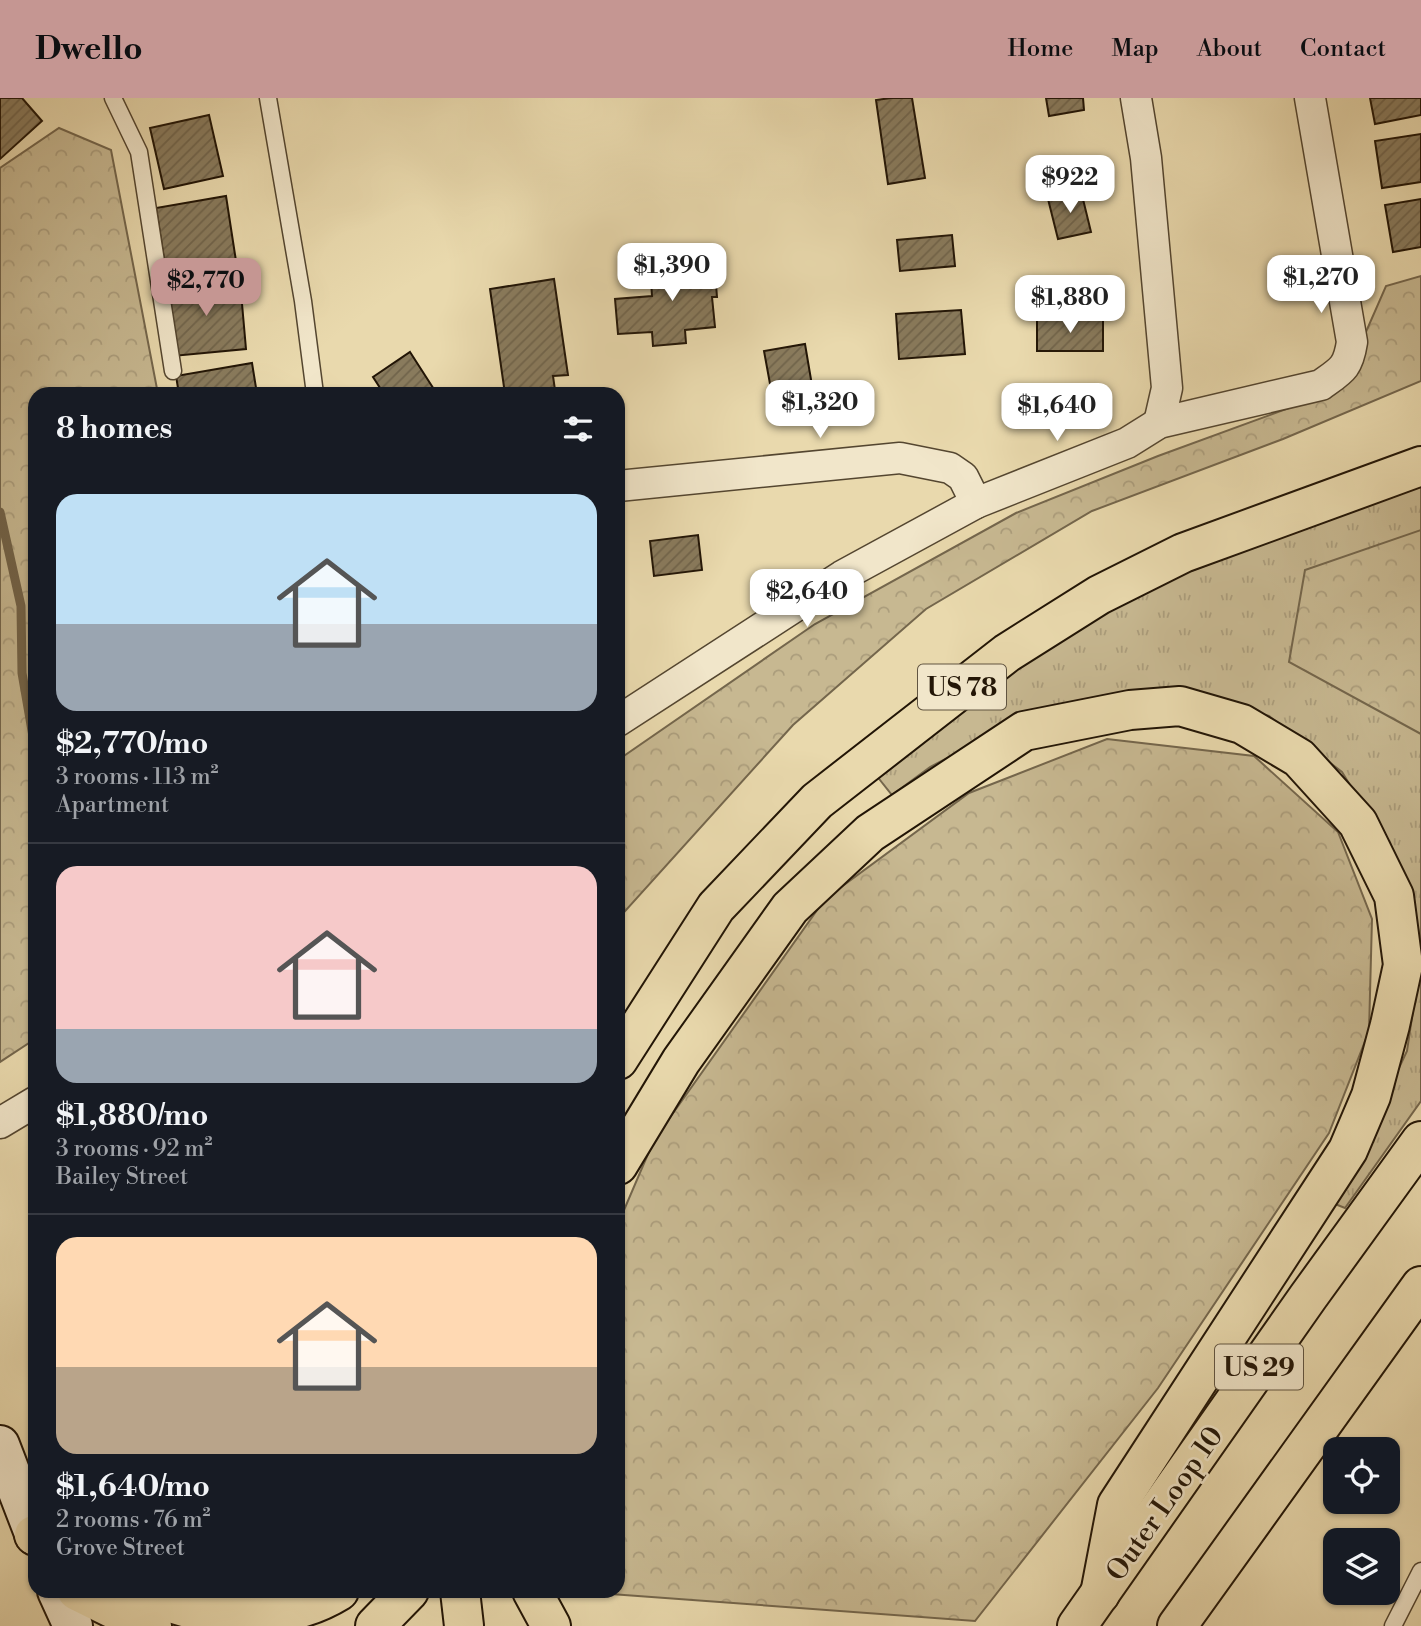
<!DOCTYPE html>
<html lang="en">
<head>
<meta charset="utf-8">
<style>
  :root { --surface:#171b24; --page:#242831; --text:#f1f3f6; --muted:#9ea1a6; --line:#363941; --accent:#c59692 }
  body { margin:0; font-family:"Libre Bodoni",serif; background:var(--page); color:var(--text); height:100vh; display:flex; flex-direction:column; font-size:26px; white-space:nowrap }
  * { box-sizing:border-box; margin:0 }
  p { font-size:23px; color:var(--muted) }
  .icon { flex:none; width:38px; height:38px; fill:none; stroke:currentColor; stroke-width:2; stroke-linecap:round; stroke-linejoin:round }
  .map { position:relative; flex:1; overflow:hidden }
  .side { position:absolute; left:28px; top:289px; width:597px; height:1211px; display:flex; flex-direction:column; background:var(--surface); border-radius:21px; box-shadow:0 2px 5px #0004 }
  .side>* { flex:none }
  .fabs { position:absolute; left:1323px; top:1339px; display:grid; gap:14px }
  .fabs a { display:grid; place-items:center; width:77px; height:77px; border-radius:14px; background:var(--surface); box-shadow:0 2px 5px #0004; font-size:35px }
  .price { position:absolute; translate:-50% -60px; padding:0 16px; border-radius:14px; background:#fff; color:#222; font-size:23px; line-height:46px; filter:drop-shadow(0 2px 4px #0008) }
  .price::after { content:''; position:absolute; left:50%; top:42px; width:21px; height:16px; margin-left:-10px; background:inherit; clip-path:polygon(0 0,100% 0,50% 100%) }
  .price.on { background:var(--accent); color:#111 }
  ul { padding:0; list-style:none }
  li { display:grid; align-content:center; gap:14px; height:371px; padding:0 28px }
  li+li { border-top:2px solid var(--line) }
  li span { display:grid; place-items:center; height:217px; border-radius:21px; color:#555 }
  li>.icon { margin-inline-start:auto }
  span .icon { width:126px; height:126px; fill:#fffc; stroke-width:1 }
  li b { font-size:30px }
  h2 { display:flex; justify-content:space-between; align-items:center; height:84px; padding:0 28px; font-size:30px }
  header { display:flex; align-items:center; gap:42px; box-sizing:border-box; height:98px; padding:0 35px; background:var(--accent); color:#111 }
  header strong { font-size:33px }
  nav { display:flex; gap:38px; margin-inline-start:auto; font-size:24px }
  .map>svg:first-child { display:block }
  .grass { fill:url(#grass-tufts); stroke:#74664c; stroke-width:2 }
  .forest { fill:url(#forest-crowns); stroke:#74664c; stroke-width:2 }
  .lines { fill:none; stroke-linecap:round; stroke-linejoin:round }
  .stream { stroke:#716248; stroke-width:9 }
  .building { fill:url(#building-hatch); stroke:#221506; stroke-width:2 }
  .service-casing { stroke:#544630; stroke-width:19 }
  .minor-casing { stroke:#544630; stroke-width:33 }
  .secondary-casing { stroke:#221506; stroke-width:42 }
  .trunk-casing { stroke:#221506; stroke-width:42 }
  .motorway-casing { stroke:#221506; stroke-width:42 }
  .service { stroke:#f1e6ca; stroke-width:16 }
  .minor { stroke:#f1e6ca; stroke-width:30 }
  .secondary { stroke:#f1e6ca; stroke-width:38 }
  .trunk { stroke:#e9d9ad; stroke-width:38 }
  .motorway { stroke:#e9d9ad; stroke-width:38 }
  .labels { text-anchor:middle; stroke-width:5; stroke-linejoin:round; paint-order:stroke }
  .shield { fill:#f1e6ca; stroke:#605441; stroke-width:2 }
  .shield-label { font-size:26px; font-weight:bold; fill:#221506 }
  .street-label { font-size:28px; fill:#221506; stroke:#f1e6ca }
</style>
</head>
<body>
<header>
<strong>Dwello</strong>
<nav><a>Home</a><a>Map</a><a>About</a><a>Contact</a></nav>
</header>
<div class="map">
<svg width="1421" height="1528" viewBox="0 0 1421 1528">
  <defs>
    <pattern id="grass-tufts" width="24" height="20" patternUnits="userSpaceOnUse" patternTransform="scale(1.75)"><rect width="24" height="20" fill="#c7b891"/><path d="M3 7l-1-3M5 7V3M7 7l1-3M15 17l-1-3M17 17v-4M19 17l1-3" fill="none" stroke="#ab9d7c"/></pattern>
    <pattern id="forest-crowns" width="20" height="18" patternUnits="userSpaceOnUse" patternTransform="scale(1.75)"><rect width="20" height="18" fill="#c7b891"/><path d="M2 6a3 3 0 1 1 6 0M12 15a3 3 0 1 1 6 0" fill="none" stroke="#ab9d7c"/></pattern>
    <pattern id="building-hatch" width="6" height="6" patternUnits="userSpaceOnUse" patternTransform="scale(1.75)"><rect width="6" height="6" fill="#897b5d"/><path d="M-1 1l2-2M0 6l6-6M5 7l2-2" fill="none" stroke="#70644b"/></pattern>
  </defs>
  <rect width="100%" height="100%" fill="#e9d9ad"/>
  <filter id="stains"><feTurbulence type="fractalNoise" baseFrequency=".00286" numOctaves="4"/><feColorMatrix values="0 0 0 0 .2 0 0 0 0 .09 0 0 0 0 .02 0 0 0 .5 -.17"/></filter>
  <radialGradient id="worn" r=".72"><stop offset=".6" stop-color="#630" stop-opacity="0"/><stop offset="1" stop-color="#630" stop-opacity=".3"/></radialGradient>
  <polygon class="grass" points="1421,387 1421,1003 1345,1110 1330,1104 1345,1085 1407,953 1419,872 1409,784 1342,674 1269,618 1181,593 1003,631 930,669 892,697 876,677 915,644 1068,533 1164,483"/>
  <g class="forest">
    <polygon points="59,30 111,52 158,296 35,296 35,941 0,964 0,70"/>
    <polygon points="1421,178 1421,283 1283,341 1092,413 926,511 793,627 618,821 618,662 815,526 1016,415 1158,358 1341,291 1386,188"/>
    <polygon points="1421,432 1421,636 1289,564 1305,472"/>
    <polygon points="1107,641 1254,658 1338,734 1372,821 1369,933 1329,1035 1158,1290 975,1523 597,1495 591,1493 618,1493 618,1126 654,1042 825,801 969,695"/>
  </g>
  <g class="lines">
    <polyline class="stream" points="0,414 21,508 22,575 35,650"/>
  </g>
  <g class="building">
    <polygon points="0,0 22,0 42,23 0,61"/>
    <polygon points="891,0 912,0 925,80 888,86 876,2"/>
    <polygon points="1046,0 1083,0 1084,12 1049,18"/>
    <polygon points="1370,0 1421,0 1421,17 1375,26"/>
    <polygon points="209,17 223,78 164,91 150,30"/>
    <polygon points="1421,36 1421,84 1382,90 1375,43"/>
    <polygon points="1081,93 1091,134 1058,141 1048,101"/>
    <polygon points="226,98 236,163 166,174 156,110"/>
    <polygon points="1421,101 1421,149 1393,154 1385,107"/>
    <polygon points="952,137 955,168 900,173 897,142"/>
    <polygon points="714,162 717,199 712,199 715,229 685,232 686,245 653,248 652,234 618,236 615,201 652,198 650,166"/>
    <polygon points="554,181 568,277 553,278 555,292 505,296 490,191"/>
    <polygon points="240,183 246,251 173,258 167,190"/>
    <polygon points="961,212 965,256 899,261 896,216"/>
    <polygon points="1103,220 1103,253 1037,253 1037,221"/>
    <polygon points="805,246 817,317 777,324 764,253"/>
    <polygon points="410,254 437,296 384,296 373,279"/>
    <polygon points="252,265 257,296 179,296 176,278"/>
    <polygon points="698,437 702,472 654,478 650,443"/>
  </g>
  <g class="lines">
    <defs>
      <g id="service">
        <polyline points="113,0 139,54 173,273"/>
        <polyline points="268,0 303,203 315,296"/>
        <polyline points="1393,1528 1421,1473"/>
      </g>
      <g id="minor">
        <polyline points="1136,0 1146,60 1167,290 1159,325"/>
        <polyline points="618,388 900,360 950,370 963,379 976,405"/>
        <path d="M 618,623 L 842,478 L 976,405 L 1127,345 L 1159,325 L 1321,287 C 1342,272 1348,270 1352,244 L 1310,0"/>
        <polyline points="0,1025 35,1004"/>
      </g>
      <g id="secondary">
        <polyline points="0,1347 35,1438"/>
        <polyline points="57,1493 73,1528"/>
      </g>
      <polyline id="trunk" points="77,1493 138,1523 152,1528"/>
      <g id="motorway">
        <polyline points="618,962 716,809 817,703 1007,555 1099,497 1183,455 1421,368"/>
        <polyline points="618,1067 681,963 790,810 870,735 1024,633 1130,612 1180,608 1242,626 1299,660 1358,725 1394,798 1403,867 1390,927 1371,998 1348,1052 1117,1407 1100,1496"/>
        <polyline points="34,1437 35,1437"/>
        <path d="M 143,1493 C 202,1523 282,1528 339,1493"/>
        <polyline points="460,1493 464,1528"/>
        <polyline points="532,1493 551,1528"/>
        <polyline points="375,1528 409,1493"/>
        <polyline points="1077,1528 1308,1199 1421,1043"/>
        <polyline points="1177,1528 1421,1188"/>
      </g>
    </defs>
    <use href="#service" class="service-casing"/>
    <use href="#minor" class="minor-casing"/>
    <use href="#secondary" class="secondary-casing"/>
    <use href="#trunk" class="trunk-casing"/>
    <use href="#motorway" class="motorway-casing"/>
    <use href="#service" class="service"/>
    <use href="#minor" class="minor"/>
    <use href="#secondary" class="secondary"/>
    <use href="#trunk" class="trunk"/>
    <use href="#motorway" class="motorway"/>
  </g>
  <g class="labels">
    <g class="shield">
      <rect x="918" y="566.5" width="88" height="45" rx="5"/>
      <rect x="1215" y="1246.5" width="88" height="45" rx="5"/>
    </g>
    <g class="shield-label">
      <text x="962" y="598">US 78</text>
      <text x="1259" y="1278">US 29</text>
    </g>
    <g class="street-label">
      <text transform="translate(1164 1405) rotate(-55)" y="10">Outer Loop 10</text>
    </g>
  </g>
  <rect width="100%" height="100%" filter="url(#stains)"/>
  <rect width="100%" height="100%" fill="url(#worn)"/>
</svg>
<div class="fabs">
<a><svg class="icon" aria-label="locate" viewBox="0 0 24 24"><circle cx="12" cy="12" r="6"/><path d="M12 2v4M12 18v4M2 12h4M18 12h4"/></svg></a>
<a><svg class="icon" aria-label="layers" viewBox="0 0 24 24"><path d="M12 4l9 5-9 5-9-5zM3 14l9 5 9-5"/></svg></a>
</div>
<b class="price" style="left:1070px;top:117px">$922</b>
<b class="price" style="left:672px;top:205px">$1,390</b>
<b class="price" style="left:1321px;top:217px">$1,270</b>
<b class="price on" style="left:206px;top:220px">$2,770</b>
<b class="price" style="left:1070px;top:237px">$1,880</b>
<b class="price" style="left:820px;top:342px">$1,320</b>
<b class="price" style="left:1057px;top:345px">$1,640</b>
<b class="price" style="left:807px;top:531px">$2,640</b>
<section class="side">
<h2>8 homes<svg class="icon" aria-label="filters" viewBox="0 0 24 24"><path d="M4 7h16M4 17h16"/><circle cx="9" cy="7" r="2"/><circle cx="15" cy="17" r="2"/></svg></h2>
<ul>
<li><span style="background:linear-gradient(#bfe0f5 60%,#9aa5b1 0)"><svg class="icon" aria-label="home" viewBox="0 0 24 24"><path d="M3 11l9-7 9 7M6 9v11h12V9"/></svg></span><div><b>$2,770/mo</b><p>3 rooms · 113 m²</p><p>Apartment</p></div></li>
<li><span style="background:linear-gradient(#f6c9c9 75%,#9aa5b1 0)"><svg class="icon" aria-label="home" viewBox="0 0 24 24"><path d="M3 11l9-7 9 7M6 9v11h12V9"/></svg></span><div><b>$1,880/mo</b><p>3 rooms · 92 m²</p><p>Bailey Street</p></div></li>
<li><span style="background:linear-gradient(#ffd9b3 60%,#b9a48a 0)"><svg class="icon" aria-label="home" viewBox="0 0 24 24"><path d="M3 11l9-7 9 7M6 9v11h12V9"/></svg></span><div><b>$1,640/mo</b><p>2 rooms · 76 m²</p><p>Grove Street</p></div></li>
</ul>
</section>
</div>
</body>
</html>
